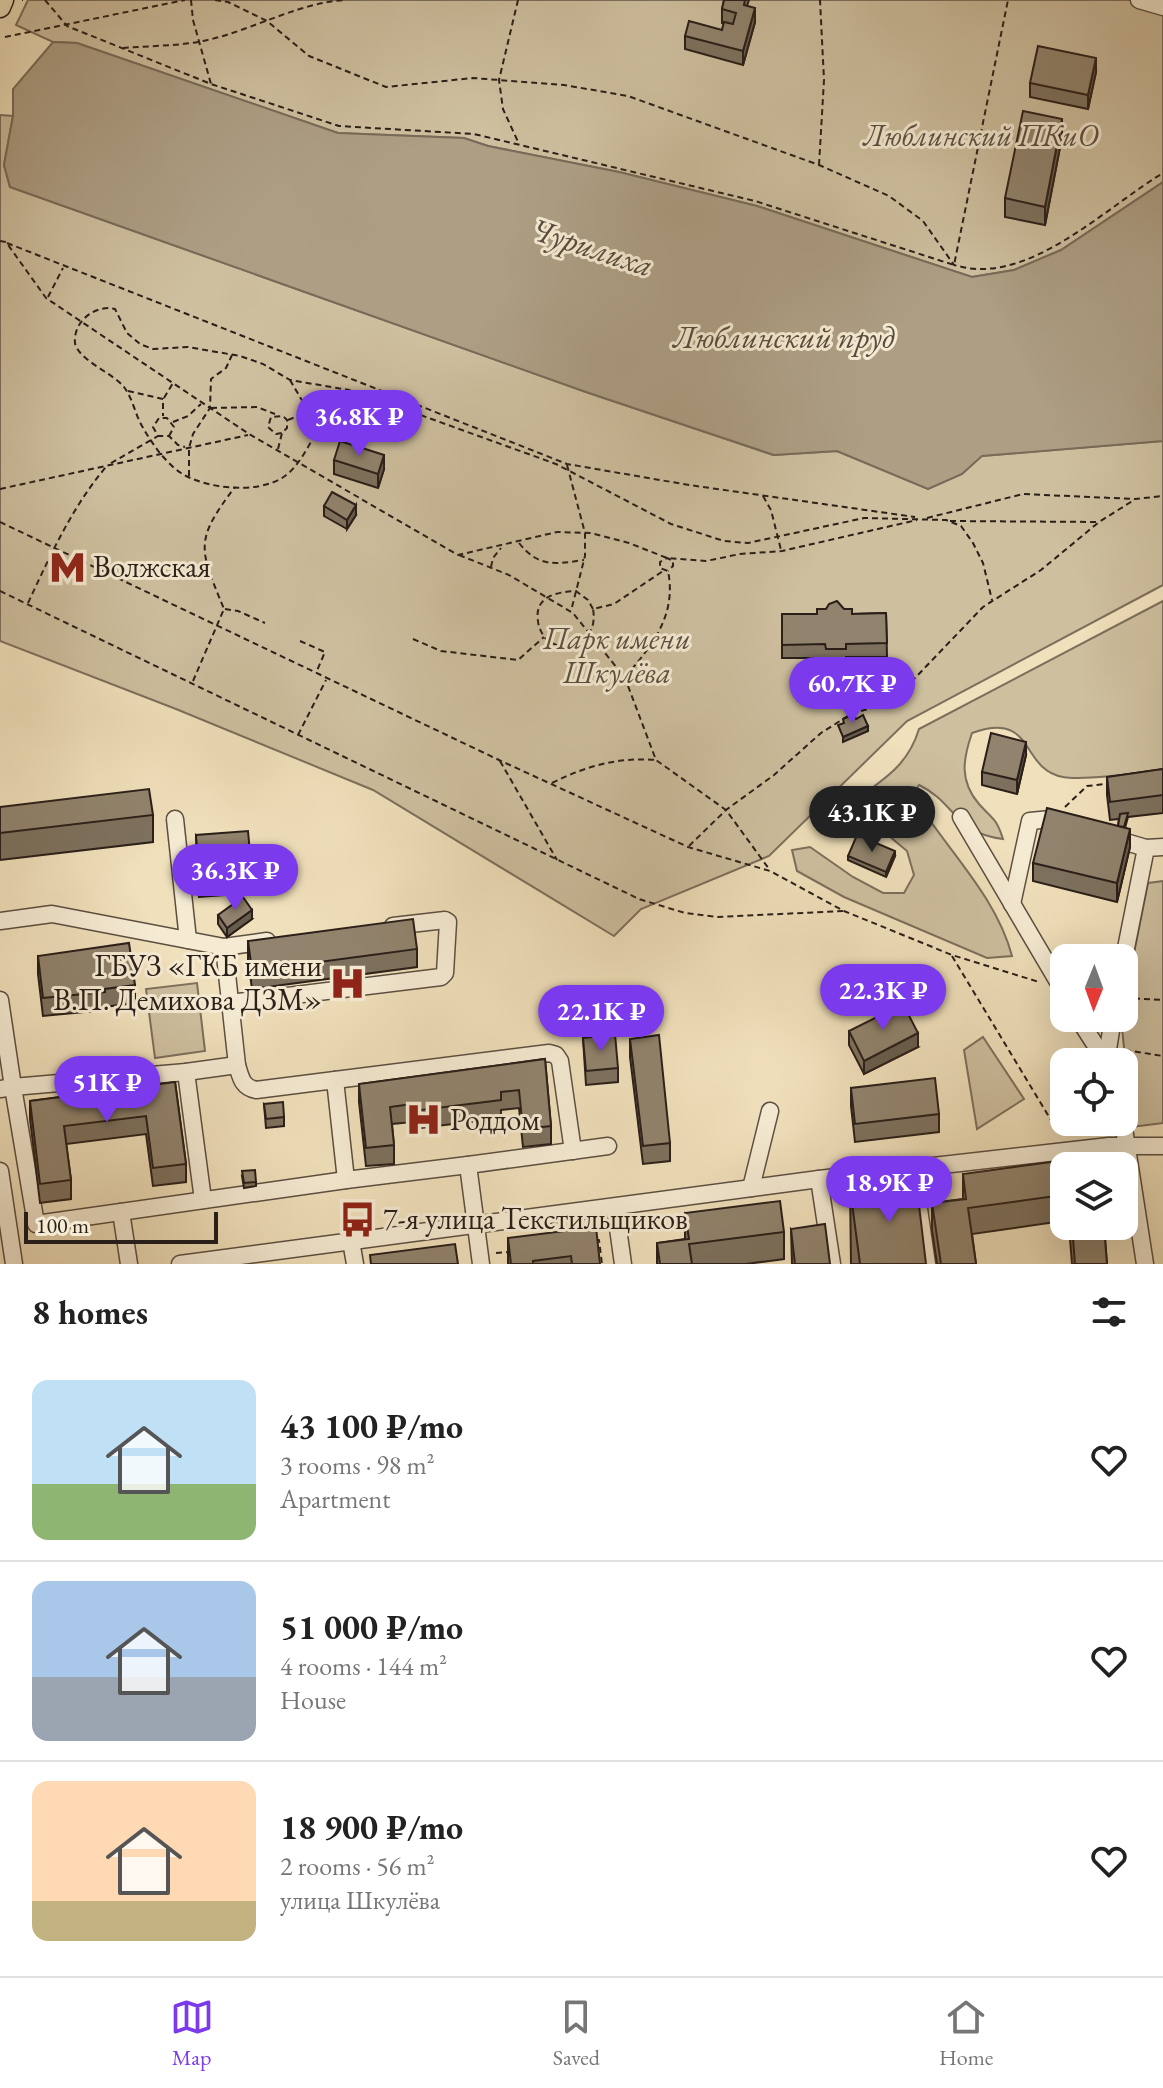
<!DOCTYPE html>
<html lang="en">
<head>
<meta charset="utf-8">
<style>
  :root { --surface:#fff; --page:#f6f6f6; --text:#222; --muted:#767676; --line:#e0e0e0; --accent:#7c3aed }
  body { margin:0; font-family:"EB Garamond",serif; background:var(--page); color:var(--text); height:100vh; display:flex; flex-direction:column; font-size:30px; white-space:nowrap }
  * { box-sizing:border-box; margin:0 }
  p { font-size:26px; color:var(--muted) }
  .icon { flex:none; width:44px; height:44px; fill:none; stroke:currentColor; stroke-width:2; stroke-linecap:round; stroke-linejoin:round }
  .map { position:relative; height:1264px; overflow:hidden }
  .details { display:flex; flex-direction:column; background:var(--surface); flex:1 }
  .details>* { flex:none }
  .needle { width:52px; rotate:181deg }
  .fabs { position:absolute; left:1050px; top:944px; display:grid; gap:16px }
  .fabs a { display:grid; place-items:center; width:88px; height:88px; border-radius:16px; background:var(--surface); box-shadow:0 8px 32px #0002; font-size:40px }
  .scale { position:absolute; left:24px; bottom:20px; width:194px; box-sizing:border-box; padding-left:8px; border:4px solid #2a1f19; border-top:0; font-size:22px; line-height:28px; white-space:nowrap; color:#2a1f19; -webkit-text-stroke:6px #f5ebd3; paint-order:stroke }
  .price { position:absolute; translate:-50% -68px; padding:0 18px; border-radius:28px; background:var(--accent); color:#fff; font-size:26px; line-height:52px; filter:drop-shadow(0 2px 4px #0008) }
  .price::after { content:''; position:absolute; left:50%; top:48px; width:24px; height:18px; margin-left:-12px; background:inherit; clip-path:polygon(0 0,100% 0,50% 100%) }
  .price.on { background:#222; color:#fff }
  ul { padding:0; list-style:none }
  li { display:flex; align-items:center; gap:24px; height:200px; padding:0 32px }
  li+li { border-top:2px solid var(--line) }
  li span { display:grid; place-items:center; flex:none; width:224px; height:160px; border-radius:16px; color:#555 }
  li>.icon { margin-inline-start:auto }
  span .icon { width:96px; height:96px; fill:#fffc; stroke-width:1 }
  li b { font-size:34px }
  h2 { display:flex; justify-content:space-between; align-items:center; height:96px; padding:0 32px; font-size:34px }
  .tab-bar { display:flex; justify-content:space-around; align-items:center; height:112px; border-top:2px solid var(--line); background:var(--surface); font-size:22px; color:var(--muted) }
  .tab-bar a { display:grid; justify-items:center; gap:4px }
  .tab-bar .on { color:var(--accent) }
  .map>svg:first-child { display:block }
  .green { fill:#cebf9f; stroke:#7c6f5c; stroke-width:2 }
  .water { fill:#ad9e84; stroke:#796b59; stroke-width:2 }
  .lines { fill:none; stroke-linecap:round; stroke-linejoin:round }
  .minor-casing { stroke:#5c4f42; stroke-width:19 }
  .major-casing { stroke:#2a1f19; stroke-width:23 }
  .path { stroke:#2a1f19; stroke-width:2; stroke-dasharray:6 4; stroke-linecap:butt }
  .minor { stroke:#f5ebd3; stroke-width:16 }
  .major { stroke:#f0e0bb; stroke-width:20 }
  .wall { fill:#7d715e; stroke:#2a1f19; stroke-width:2 }
  .shaded-wall { fill:#665c4c; stroke:#2a1f19; stroke-width:2 }
  .building { fill:#91836d; stroke:#2a1f19; stroke-width:2 }
  .labels { text-anchor:middle; stroke-width:6; stroke-linejoin:round; paint-order:stroke }
  .park-label { font-size:30px; font-style:italic; fill:#5b4f41; stroke:#f5ebd3 }
  .poi-label { font-size:30px; fill:#2a1f19; stroke:#f5ebd3; text-anchor:start }
  .water-label { font-size:32px; font-style:italic; fill:#584b3e; stroke:#f5ebd3 }
</style>
</head>
<body>
<div class="map">
<svg width="1163" height="1264" viewBox="0 0 1163 1264">
  <rect width="100%" height="100%" fill="#f0e0bb"/>
  <filter id="stains"><feTurbulence type="fractalNoise" baseFrequency=".0025" numOctaves="4"/><feColorMatrix values="0 0 0 0 .2 0 0 0 0 .09 0 0 0 0 .02 0 0 0 .5 -.17"/></filter>
  <radialGradient id="worn" r=".72"><stop offset=".6" stop-color="#630" stop-opacity="0"/><stop offset="1" stop-color="#630" stop-opacity=".3"/></radialGradient>
  <g class="green">
    <polygon points="28,0 1163,0 1163,182 1061,250 1014,270 972,277 757,206 619,172 488,146 464,138 338,133 77,43 53,42 16,25"/>
    <polygon points="0,115 13,116 4,165 10,187 586,392 773,455 837,451 928,489 962,474 981,456 1163,441 1163,585 907,721 769,856 641,909 614,936 373,790 176,709 0,641"/>
    <path d="M 1163,601 L 1163,770 C 1139,773 1085,781 1063,777 C 1019,769 1036,710 972,733 C 963,759 959,781 979,804 C 993,820 996,817 1003,839 C 954,833 955,802 919,785 L 913,795 C 945,848 996,895 1012,956 L 987,958 L 844,897 L 797,871 L 792,850 L 810,847 L 853,877 L 883,893 L 904,893 L 914,875 L 907,851 L 883,831 L 844,821 L 843,810 C 875,783 906,772 919,729 Z"/>
    <polygon points="1163,881 1163,1123 1132,1127 1121,1018 1124,1018 1124,1003 1148,883"/>
    <polygon points="197,983 205,1051 155,1058 146,989"/>
    <polygon points="983,1037 1024,1099 977,1129 964,1050"/>
  </g>
  <polygon class="water" points="53,42 77,43 338,133 464,138 488,146 619,172 757,206 972,277 1014,270 1061,250 1163,182 1163,441 982,456 962,474 928,489 837,451 774,455 586,392 10,187 4,165 13,116 13,89"/>
  <g class="lines">
    <defs>
      <g id="minor">
        <polyline points="1139,0 1163,7"/>
        <polyline points="961,817 1064,992"/>
        <polyline points="175,819 188,940"/>
        <polyline points="1109,837 1146,848"/>
        <polyline points="1012,904 1030,821 1051,819 1064,824"/>
        <polyline points="0,921 52,914 224,947 267,941"/>
        <polyline points="224,947 237,1065"/>
        <polyline points="1124,958 1146,848 1163,847"/>
        <path d="M 0,1000 L 13,1087 L 186,1072 L 237,1065 C 241,1078 242,1087 256,1090 L 335,1080 L 346,1180 L 468,1165 L 481,1264"/>
        <polyline points="230,1003 441,977 445,973 448,922 445,920 393,926"/>
        <polyline points="1078,1018 1105,1060"/>
        <polyline points="1106,1062 1113,1018"/>
        <polyline points="186,1072 203,1200"/>
        <polyline points="335,1080 549,1053 556,1055 560,1061 573,1151"/>
        <polyline points="0,1089 13,1087 36,1224 346,1180"/>
        <polyline points="1123,1122 1145,1264"/>
        <polyline points="468,1165 608,1146"/>
        <polyline points="0,1171 14,1264"/>
        <polyline points="819,1179 832,1264"/>
        <polyline points="751,1188 770,1111"/>
        <polyline points="918,1202 927,1264"/>
        <polyline points="615,1207 623,1264"/>
        <polyline points="121,1212 129,1264"/>
        <polyline points="351,1241 355,1264"/>
        <polyline points="180,1264 819,1179 1109,1146 1163,1146"/>
      </g>
      <polyline id="major" points="0,7 3,0"/>
    </defs>
    <use href="#minor" class="minor-casing"/>
    <use href="#major" class="major-casing"/>
    <g class="path">
      <polyline points="22,0 23,0"/>
      <polyline points="45,0 67,26 211,84 339,126 474,134 755,201 954,265 1008,0"/>
      <polyline points="191,0 193,20 211,84"/>
      <path d="M 215,0 L 228,2 L 267,21 L 309,56 L 386,87 L 473,78 L 564,85 L 628,96 L 819,165 L 889,196 L 923,221 L 954,265 C 962,267 970,269 978,269 C 1043,271 1110,205 1163,173"/>
      <polyline points="518,0 499,80 503,109 519,144"/>
      <polyline points="5,37 185,0"/>
      <path d="M 123,48 C 147,46 174,46 198,42 C 248,33 293,4 344,0"/>
      <polyline points="819,165 824,80 820,0"/>
      <polyline points="0,241 6,242 46,298 249,434 458,555 557,532 591,533 629,543 667,558 706,561 740,554 782,551 917,520"/>
      <polyline points="7,243 567,464 689,485 915,517"/>
      <polyline points="48,297 63,268"/>
      <path d="M 290,380 L 307,409 L 315,435 C 306,450 297,469 282,478 C 256,494 206,489 181,473 C 173,468 165,459 159,452 C 153,444 147,435 142,426 C 135,414 133,399 124,387 C 113,373 78,360 75,343 C 73,321 96,304 115,309 L 127,333 L 140,344 L 153,349 L 188,347 L 240,356 L 263,364 L 290,380 L 349,390 L 390,404 L 556,464 L 671,524 L 724,541 L 748,543 L 864,518 L 946,520 L 961,526 L 973,543 L 983,563 L 992,600"/>
      <polyline points="128,391 163,399 163,416"/>
      <polyline points="164,398 173,383"/>
      <polyline points="211,408 257,407 275,414"/>
      <polyline points="288,420 308,412"/>
      <polyline points="173,422 188,416 201,404"/>
      <polyline points="169,436 174,427 167,418 159,418 153,427 158,436 169,436 178,445 185,447"/>
      <polyline points="278,449 282,433 287,428 287,420 283,416 271,417 268,427 276,434 282,433"/>
      <polyline points="111,463 158,436"/>
      <polyline points="567,465 585,533 585,556 571,611"/>
      <polyline points="189,476 189,448 193,434 210,408 211,379 226,368 232,355"/>
      <polyline points="0,489 248,435"/>
      <polyline points="763,496 771,510 781,550"/>
      <polyline points="927,518 1023,494 1135,499 1163,496"/>
      <polyline points="950,521 1099,522"/>
      <polyline points="0,522 499,760 688,847 770,871 844,911 952,955 1039,982"/>
      <path d="M 519,543 C 539,568 555,564 584,560"/>
      <polyline points="459,555 509,575 573,613 625,678 656,760 726,810 769,869"/>
      <polyline points="491,567 493,558 501,548"/>
      <polyline points="0,591 639,899 685,913 717,917 843,911"/>
      <path d="M 28,603 C 50,556 72,507 106,467"/>
      <polyline points="225,609 238,611 265,623"/>
      <path d="M 593,609 L 588,600 L 576,591 C 557,592 534,596 538,621 C 538,626 542,634 545,638 C 567,658 599,641 593,609 L 614,604 L 663,571"/>
      <polyline points="413,639 441,651 518,660 544,637"/>
      <polyline points="300,641 325,652 316,673"/>
      <path d="M 625,677 C 652,646 677,615 668,571 L 660,568 L 660,562 L 667,558 L 673,561 L 673,566 L 668,571"/>
      <path d="M 193,681 L 224,609 C 199,548 194,541 235,487"/>
      <polyline points="298,735 326,680"/>
      <polyline points="500,761 557,860"/>
      <path d="M 552,783 C 586,766 618,757 656,760"/>
      <polyline points="1065,807 1087,786 1106,784"/>
      <polyline points="689,846 726,810 774,775 821,733 851,714 892,702 983,607 1041,570 1099,522 1134,500"/>
      <polyline points="952,956 1060,1135"/>
      <polyline points="1124,998 1163,1000"/>
      <polyline points="1125,1050 1163,1056"/>
      <polyline points="596,1240 599,1240 602,1264"/>
      <polyline points="496,1253 510,1252"/>
    </g>
    <use href="#minor" class="minor"/>
    <use href="#major" class="major"/>
  </g>
  <g class="wall">
    <polygon points="724,0 749,0 747,6 755,22 743,65 685,49 685,36 722,30 724,23 722,23 722,9"/>
    <polygon points="1096,72 1088,109 1030,97 1030,83"/>
    <polygon points="1062,137 1045,225 1005,217 1005,198"/>
    <polygon points="334,460 384,469 378,488 334,474"/>
    <polygon points="324,506 356,515 347,529 324,516"/>
    <polygon points="844,609 852,614 886,613 887,657 846,657 846,662 826,663 825,658 782,658 782,614 817,614"/>
    <polygon points="1026,755 1017,794 982,785 982,772"/>
    <polygon points="1163,769 1163,813 1128,817 1125,828 1130,847 1117,902 1033,881 1033,863 1118,826 1119,819 1110,820 1107,795 1107,777"/>
    <polygon points="0,807 153,815 153,842 0,860"/>
    <polygon points="196,835 252,875 252,893 199,897"/>
    <polygon points="848,856 895,856 886,877 848,860"/>
    <polygon points="218,915 252,919 227,937 218,924"/>
    <polygon points="248,941 417,949 417,967 252,989 248,960"/>
    <polygon points="38,956 135,985 135,1003 105,1007 105,1010 43,1016 38,974"/>
    <polygon points="849,1031 918,1047 864,1074 849,1045"/>
    <polygon points="583,1038 618,1068 618,1082 586,1085"/>
    <polygon points="630,1039 670,1143 670,1161 643,1164 630,1057"/>
    <polygon points="545,1059 551,1126 551,1144 523,1147 519,1108 501,1110 501,1118 413,1129 412,1122 392,1124 394,1145 394,1164 366,1166 359,1102 359,1084"/>
    <polygon points="175,1082 186,1164 186,1182 153,1186 146,1134 66,1144 71,1180 71,1199 40,1203 30,1119 30,1101"/>
    <polygon points="851,1088 939,1114 939,1132 855,1142 851,1106"/>
    <polygon points="264,1104 284,1117 284,1126 266,1128"/>
    <polygon points="963,1174 1063,1195 1063,1221 972,1234 976,1264 937,1264 932,1230 932,1203 963,1199"/>
    <polygon points="242,1176 256,1182 256,1186 244,1188"/>
    <polygon points="850,1188 926,1264 851,1264"/>
    <polygon points="685,1213 784,1232 784,1259 746,1264 657,1264 657,1243 685,1239"/>
    <polygon points="1069,1226 1104,1226 1107,1264 1072,1264"/>
    <polygon points="791,1229 830,1264 792,1264"/>
    <polygon points="508,1238 600,1264 508,1264"/>
  </g>
  <g class="shaded-wall">
    <polygon points="755,8 755,22 743,65 743,51"/>
    <polygon points="1096,58 1096,72 1088,109 1088,95"/>
    <polygon points="1062,119 1062,137 1045,225 1045,207"/>
    <polygon points="384,455 384,469 378,488 378,474"/>
    <polygon points="356,505 356,515 347,529 347,520"/>
    <polygon points="868,726 868,731 843,742 843,737"/>
    <polygon points="1026,742 1026,755 1017,794 1017,780"/>
    <polygon points="1130,829 1130,847 1117,902 1117,883"/>
    <polygon points="895,851 895,856 886,877 886,872"/>
    <polygon points="252,910 252,919 227,937 227,928"/>
    <polygon points="918,1033 918,1047 864,1074 864,1061"/>
  </g>
  <g class="building">
    <polygon points="724,0 745,0 744,5 755,8 743,51 685,36 689,21 722,30 724,22 733,24 736,13 722,9"/>
    <polygon points="1038,46 1096,58 1088,95 1030,83"/>
    <polygon points="1023,111 1062,119 1045,207 1005,198"/>
    <polygon points="340,441 384,455 378,474 334,460"/>
    <polygon points="332,492 356,505 347,520 324,506"/>
    <polygon points="837,601 844,609 852,609 852,614 886,613 887,643 846,644 846,649 826,649 825,644 782,645 782,614 817,614 817,609 826,609 829,604"/>
    <polygon points="854,714 856,719 863,715 868,726 843,737 838,725 844,723 843,719"/>
    <polygon points="991,733 1026,742 1017,780 982,772"/>
    <polygon points="1163,769 1163,795 1110,802 1107,777"/>
    <polygon points="149,789 153,815 0,833 0,807"/>
    <polygon points="1047,808 1130,829 1117,883 1033,863"/>
    <polygon points="1128,813 1124,827 1118,826 1120,814"/>
    <polygon points="248,831 252,875 199,879 196,835"/>
    <polygon points="857,835 895,851 886,872 848,856"/>
    <polygon points="243,897 252,910 227,928 218,915"/>
    <polygon points="413,919 417,949 252,971 248,941"/>
    <polygon points="129,943 135,985 105,989 105,992 43,998 38,956"/>
    <polygon points="903,1004 918,1033 864,1061 849,1031"/>
    <polygon points="615,1034 618,1068 586,1071 583,1038"/>
    <polygon points="659,1035 670,1143 643,1146 630,1039"/>
    <polygon points="545,1059 551,1126 523,1129 519,1090 501,1092 501,1100 413,1111 412,1104 390,1107 394,1145 366,1148 359,1084"/>
    <polygon points="935,1078 939,1114 855,1124 851,1088"/>
    <polygon points="175,1082 186,1164 153,1168 146,1116 64,1126 71,1180 40,1184 30,1101"/>
    <polygon points="283,1102 284,1117 266,1119 264,1104"/>
    <polygon points="1058,1161 1063,1195 968,1208 976,1264 941,1264 932,1203 966,1199 963,1174"/>
    <polygon points="255,1170 256,1182 244,1183 242,1171"/>
    <polygon points="916,1180 926,1264 860,1264 850,1188"/>
    <polygon points="780,1201 784,1232 689,1244 692,1264 660,1264 657,1243 689,1239 685,1213"/>
    <polygon points="825,1224 830,1264 795,1264 791,1229"/>
    <polygon points="1072,1226 1104,1226 1107,1264 1075,1264"/>
    <polygon points="596,1227 600,1264 572,1264 571,1256 533,1261 533,1264 511,1264 508,1238"/>
    <polygon points="455,1244 458,1264 371,1264 370,1255"/>
  </g>
  <defs>
    <symbol id="metro-bare" viewBox="-9 -9 18 18"><path d="M-5.5 5V-5H-3L0 0L3-5H5.5V5H3V-.5L0 4L-3-.5V5Z" fill="#8f2418" stroke="#f5ebd3" stroke-width="2.5" paint-order="stroke"/></symbol>
    <symbol id="hospital-bare" viewBox="-9 -9 18 18"><path d="M-5-5h3v3.5h4V-5h3V5h-3V1.5h-4V5h-3Z" fill="#8f2418" stroke="#f5ebd3" stroke-width="2.5" paint-order="stroke"/></symbol>
    <symbol id="bus-bare" viewBox="-9 -9 18 18"><path d="M-5-6H5V4H4V6H2V4H-2V6H-4V4H-5ZM-3.5-4V0h7V-4ZM-3.5 1.2v1.5H-2V1.2ZM2 1.2v1.5H3.5V1.2Z" fill="#8f2418" stroke="#f5ebd3" stroke-width="2.5" paint-order="stroke"/></symbol>
  </defs>
  <g fill-rule="evenodd">
    <use href="#metro-bare" x="42" y="542" width="51" height="51"/>
    <use href="#hospital-bare" x="322" y="958" width="51" height="51"/>
    <use href="#hospital-bare" x="398" y="1094" width="51" height="51"/>
    <use href="#bus-bare" x="332" y="1194" width="51" height="51"/>
  </g>
  <g class="labels">
    <g class="park-label">
      <text x="981" y="146">Люблинский ПКиО</text>
      <text x="617" y="649">Парк имени<tspan x="617" dy="34">Шкулёва</tspan></text>
    </g>
    <g class="poi-label">
      <text x="93" y="577">Волжская</text>
      <text x="322" y="976" text-anchor="end">ГБУЗ «ГКБ имени<tspan x="322" dy="34">В.П. Демихова ДЗМ»</tspan></text>
      <text x="450" y="1130">Роддом</text>
      <text x="383" y="1229">7-я улица Текстильщиков</text>
    </g>
    <g class="water-label">
      <text transform="translate(592 247) rotate(18)" y="11">Чурилиха</text>
      <text x="784" y="348">Люблинский пруд</text>
    </g>
  </g>
  <rect width="100%" height="100%" filter="url(#stains)"/>
  <rect width="100%" height="100%" fill="url(#worn)"/>
</svg>
<div class="fabs">
<a><svg class="needle" viewBox="-14 -14 28 28"><path d="M0-13l5 13h-10z" fill="#e53935"/><path d="M0 13l5-13h-10z" fill="#767676"/></svg></a>
<a><svg class="icon" aria-label="locate" viewBox="0 0 24 24"><circle cx="12" cy="12" r="6"/><path d="M12 2v4M12 18v4M2 12h4M18 12h4"/></svg></a>
<a><svg class="icon" aria-label="layers" viewBox="0 0 24 24"><path d="M12 4l9 5-9 5-9-5zM3 14l9 5 9-5"/></svg></a>
</div>
<div class="scale">100 m</div>
<b class="price" style="left:359px;top:458px">36.8K ₽</b>
<b class="price" style="left:852px;top:725px">60.7K ₽</b>
<b class="price on" style="left:872px;top:854px">43.1K ₽</b>
<b class="price" style="left:235px;top:912px">36.3K ₽</b>
<b class="price" style="left:883px;top:1032px">22.3K ₽</b>
<b class="price" style="left:601px;top:1053px">22.1K ₽</b>
<b class="price" style="left:107px;top:1124px">51K ₽</b>
<b class="price" style="left:889px;top:1224px">18.9K ₽</b>
</div>
<section class="details">
<h2>8 homes<svg class="icon" aria-label="filters" viewBox="0 0 24 24"><path d="M4 7h16M4 17h16"/><circle cx="9" cy="7" r="2"/><circle cx="15" cy="17" r="2"/></svg></h2>
<ul>
<li><span style="background:linear-gradient(#bfe0f5 65%,#8fb573 0)"><svg class="icon" aria-label="home" viewBox="0 0 24 24"><path d="M3 11l9-7 9 7M6 9v11h12V9"/></svg></span><div><b>43 100 ₽/mo</b><p>3 rooms · 98 m²</p><p>Apartment</p></div><svg class="icon" aria-label="heart" viewBox="0 0 24 24"><path d="M12 20l-8-8c-3-5 5-10 8-4 3-6 11-1 8 4z"/></svg></li>
<li><span style="background:linear-gradient(#a9c7e8 60%,#9aa5b1 0)"><svg class="icon" aria-label="home" viewBox="0 0 24 24"><path d="M3 11l9-7 9 7M6 9v11h12V9"/></svg></span><div><b>51 000 ₽/mo</b><p>4 rooms · 144 m²</p><p>House</p></div><svg class="icon" aria-label="heart" viewBox="0 0 24 24"><path d="M12 20l-8-8c-3-5 5-10 8-4 3-6 11-1 8 4z"/></svg></li>
<li><span style="background:linear-gradient(#ffd9b3 75%,#c2b280 0)"><svg class="icon" aria-label="home" viewBox="0 0 24 24"><path d="M3 11l9-7 9 7M6 9v11h12V9"/></svg></span><div><b>18 900 ₽/mo</b><p>2 rooms · 56 m²</p><p>улица Шкулёва</p></div><svg class="icon" aria-label="heart" viewBox="0 0 24 24"><path d="M12 20l-8-8c-3-5 5-10 8-4 3-6 11-1 8 4z"/></svg></li>
</ul>
</section>
<nav class="tab-bar">
<a class="on"><svg class="icon" aria-label="map" viewBox="0 0 24 24"><path d="M3 6l6-2 6 2 6-2v14l-6 2-6-2-6 2zM9 4v14M15 6v14"/></svg>Map</a>
<a><svg class="icon" aria-label="saved" viewBox="0 0 24 24"><path d="M7 4h10v16l-5-4-5 4z"/></svg>Saved</a>
<a><svg class="icon" aria-label="home" viewBox="0 0 24 24"><path d="M3 11l9-7 9 7M6 9v11h12V9"/></svg>Home</a>
</nav>
</body>
</html>
